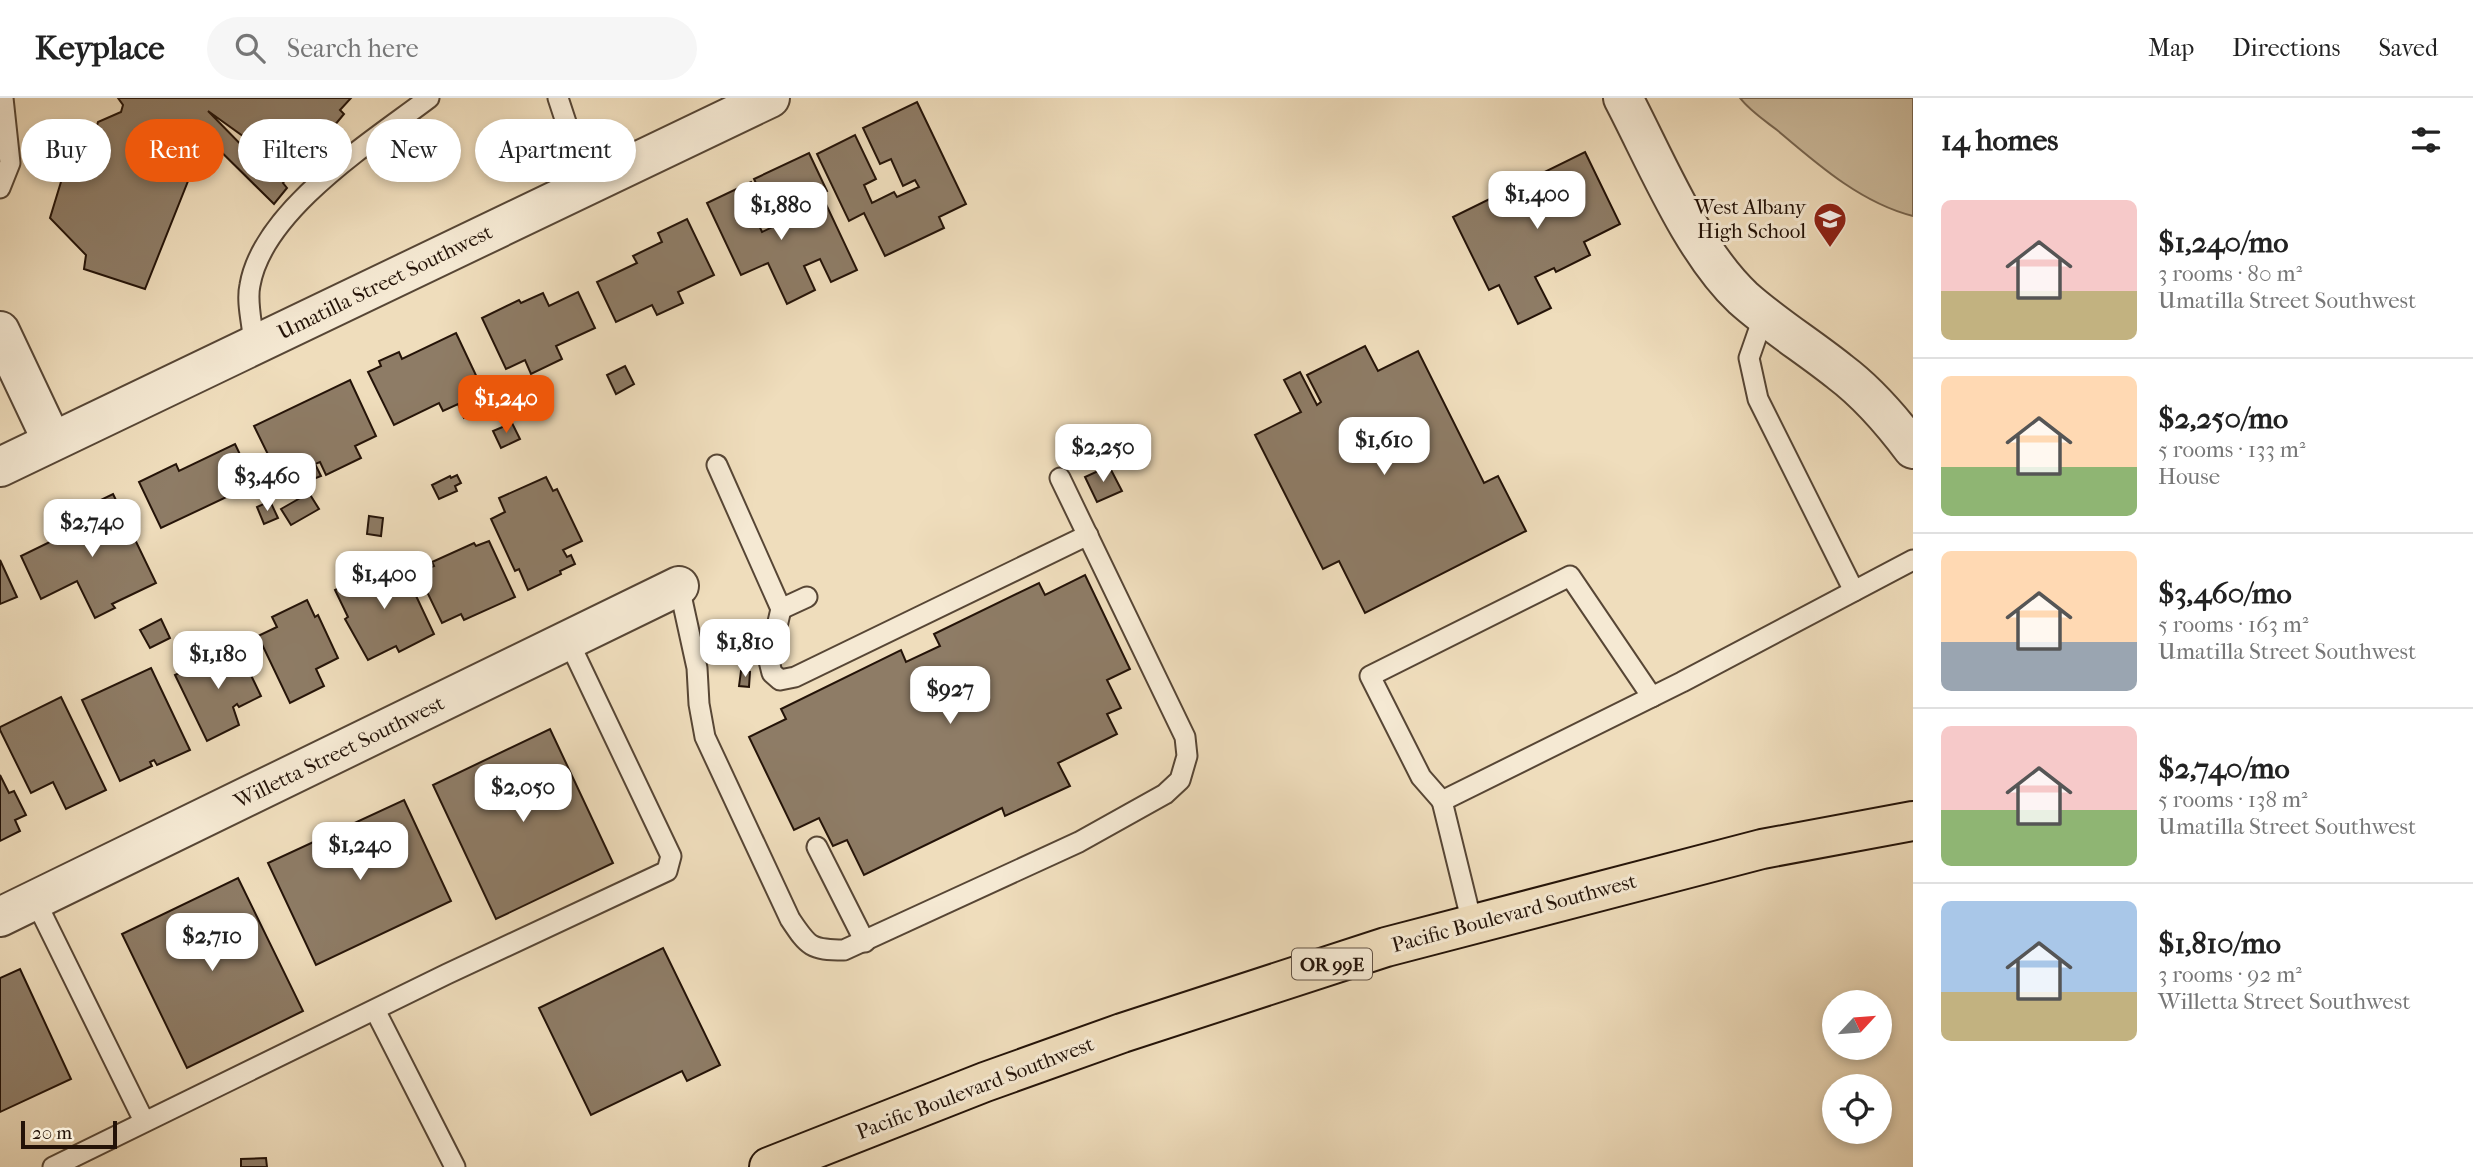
<!DOCTYPE html>
<html lang="en">
<head>
<meta charset="utf-8">
<style>
  :root { --surface:#fff; --page:#f6f6f6; --text:#222; --muted:#767676; --line:#e0e0e0; --accent:#ea580c }
  body { margin:0; font-family:"IM FELL French Canon",serif; background:var(--page); color:var(--text); height:100vh; display:flex; flex-direction:column; font-size:26px; white-space:nowrap }
  * { box-sizing:border-box; margin:0 }
  p { font-size:23px; color:var(--muted) }
  .icon { flex:none; width:38px; height:38px; fill:none; stroke:currentColor; stroke-width:2; stroke-linecap:round; stroke-linejoin:round }
  .map { position:relative; flex:1; overflow:hidden }
  .details { display:flex; flex-direction:column; background:var(--surface); width:560px }
  .details>* { flex:none }
  .banner { position:absolute; left:21px; top:21px; width:665px; height:63px; display:flex; gap:14px }
  .needle { width:46px; rotate:64deg }
  .buttons { position:absolute; left:1822px; top:892px; display:grid; gap:14px }
  .buttons a { display:grid; place-items:center; width:70px; height:70px; border-radius:50%; background:var(--surface); box-shadow:0 4px 10px #0003; font-size:35px }
  .scale { position:absolute; left:21px; bottom:18px; width:96px; box-sizing:border-box; padding-left:7px; border:4px solid #241308; border-top:0; font-size:19px; line-height:24px; white-space:nowrap; color:#241308; -webkit-text-stroke:5px #f5e9d3; paint-order:stroke }
  .price { position:absolute; translate:-50% -60px; padding:0 16px; border-radius:14px; background:#fff; color:#222; font-size:23px; line-height:46px; filter:drop-shadow(0 2px 4px #0008) }
  .price::after { content:''; position:absolute; left:50%; top:42px; width:21px; height:16px; margin-left:-10px; background:inherit; clip-path:polygon(0 0,100% 0,50% 100%) }
  .price.selected { background:var(--accent); color:#fff }
  ul { padding:0; list-style:none }
  li { display:flex; align-items:center; gap:21px; height:175px; padding:0 28px }
  li+li { border-top:2px solid var(--line) }
  li span { display:grid; place-items:center; flex:none; width:196px; height:140px; border-radius:10px; color:#555 }
  li>.icon { margin-inline-start:auto }
  span .icon { width:84px; height:84px; fill:#fffc; stroke-width:1 }
  li b { font-size:30px }
  h2 { display:flex; justify-content:space-between; align-items:center; height:84px; padding:0 28px; font-size:30px }
  .pill { padding:0 24px; border-radius:32px; background:var(--surface); box-shadow:0 4px 10px #0003; font-size:24px; line-height:63px }
  .pill.selected { background:var(--accent); color:#fff }
  header { display:flex; align-items:center; gap:42px; box-sizing:border-box; height:98px; padding:0 35px; background:var(--surface); border-bottom:2px solid var(--line) }
  header strong { font-size:33px }
  nav { display:flex; gap:38px; margin-inline-start:auto; font-size:24px }
  .search { width:490px; height:63px; background:var(--page); display:flex; align-items:center; gap:18px; box-sizing:border-box; padding:0 24px; border-radius:38px; color:var(--muted); font-size:26px }
  main { display:flex; flex:1; min-height:0 }
  .map>svg:first-child { display:block }
  .green { fill:#ccbb9d; stroke:#786752; stroke-width:2 }
  .building { fill:#8e7c66; stroke:#241308; stroke-width:2; fill-rule:evenodd }
  .lines { fill:none; stroke-linecap:round; stroke-linejoin:round }
  .service-casing { stroke:#574635; stroke-width:23 }
  .minor-casing { stroke:#574635; stroke-width:42 }
  .tertiary-casing { stroke:#574635; stroke-width:42 }
  .primary-casing { stroke:#241308; stroke-width:42 }
  .service { stroke:#f5e9d3; stroke-width:19 }
  .minor { stroke:#f5e9d3; stroke-width:38 }
  .tertiary { stroke:#f5e9d3; stroke-width:38 }
  .primary { stroke:#efddbc; stroke-width:38 }
  .labels { text-anchor:middle; stroke-width:6; stroke-linejoin:round; paint-order:stroke }
  .shield { fill:#f5e9d3; stroke:#635345; stroke-width:2 }
  .shield-label { font-size:19px; font-weight:bold; fill:#241308 }
  .poi-label { font-size:21px; fill:#241308; stroke:#f5e9d3; text-anchor:end }
  .street-label { font-size:21px; fill:#241308; stroke:#f5e9d3 }
</style>
</head>
<body>
<header>
<strong>Keyplace</strong>
<div class="search"><svg class="icon" aria-label="search" viewBox="0 0 24 24"><circle cx="10" cy="10" r="6"/><path d="M15 15l6 6"/></svg>Search here</div>
<nav><a>Map</a><a>Directions</a><a>Saved</a></nav>
</header>
<main>
<div class="map">
<svg width="1913" height="1069" viewBox="0 0 1913 1069">
  <rect width="100%" height="100%" fill="#efddbc"/>
  <filter id="stains"><feTurbulence type="fractalNoise" baseFrequency=".00286" numOctaves="4"/><feColorMatrix values="0 0 0 0 .2 0 0 0 0 .09 0 0 0 0 .02 0 0 0 .5 -.17"/></filter>
  <radialGradient id="worn" r=".72"><stop offset=".6" stop-color="#630" stop-opacity="0"/><stop offset="1" stop-color="#630" stop-opacity=".3"/></radialGradient>
  <path class="green" d="M 1740,0 L 1913,0 L 1913,118 C 1861,105 1817,66 1777,32 C 1764,22 1750,13 1740,0 Z"/>
  <g class="building">
    <path d="M 118,0 L 351,0 L 340,12 L 344,16 L 295,75 L 292,73 L 283,85 L 287,90 L 274,106 L 193,26 L 180,33 L 182,50 L 200,53 L 145,191 L 84,171 L 86,157 L 50,120 L 71,51 L 93,43 L 98,24 L 121,14 L 123,7 ZM 208,13 L 261,51 L 254,60 Z"/>
    <polygon points="917,4 966,106 939,119 944,130 885,158 864,115 849,123 817,56 855,37 876,81 864,87 872,105 894,94 897,99 919,89 915,82 903,88 891,61 880,66 863,30"/>
    <polygon points="1585,54 1620,126 1584,144 1590,157 1556,174 1554,170 1535,179 1551,210 1518,226 1499,187 1489,192 1453,119"/>
    <polygon points="809,55 827,93 772,119 754,81"/>
    <polygon points="751,84 767,116 756,121 762,134 825,104 857,172 831,184 820,161 804,168 815,192 787,206 768,165 741,177 707,105"/>
    <polygon points="687,121 714,177 678,194 683,205 657,217 652,207 616,224 597,184 637,165 633,158 662,144 658,135"/>
    <polygon points="578,194 595,230 556,248 562,261 531,276 525,262 506,271 482,220 519,202 521,205 543,195 549,208"/>
    <polygon points="456,235 490,307 464,320 458,306 443,313 439,305 394,327 368,274 381,268 379,263 399,254 402,261"/>
    <polygon points="1365,248 1378,273 1418,253 1484,385 1498,378 1526,433 1365,515 1339,463 1323,471 1255,337 1301,314 1284,282 1300,274 1317,307 1321,304 1307,277"/>
    <polygon points="625,268 634,286 616,296 607,277"/>
    <polygon points="350,282 376,338 355,348 361,360 326,377 320,364 315,366 321,378 306,384 301,374 281,383 254,328"/>
    <polygon points="512,325 520,341 501,350 493,333"/>
    <polygon points="235,346 254,386 161,430 139,384 176,366 179,373"/>
    <polygon points="1109,368 1122,393 1097,404 1085,379"/>
    <polygon points="457,377 461,385 455,388 457,393 439,401 432,387 450,378 451,380"/>
    <polygon points="546,379 553,393 557,391 582,443 563,452 567,459 571,457 575,466 560,473 561,476 528,492 519,471 515,473 491,421 505,414 499,400"/>
    <polygon points="309,395 319,411 291,427 281,411"/>
    <polygon points="113,396 156,485 112,506 115,510 95,520 77,483 41,501 21,458 54,442 52,436 80,422 76,414"/>
    <polygon points="270,403 278,420 264,426 257,409"/>
    <polygon points="369,418 383,420 381,438 367,436"/>
    <polygon points="489,443 515,499 464,522 461,516 442,525 418,475 434,468 432,464 474,445 476,448"/>
    <polygon points="399,461 403,470 406,468 413,484 410,485 434,536 399,554 396,548 368,562 345,521 348,519 335,492"/>
    <polygon points="0,462 17,499 0,506"/>
    <polygon points="1085,477 1130,571 1107,582 1121,610 1107,616 1117,636 1058,665 1070,688 1005,718 1002,710 864,777 847,742 833,748 819,720 794,732 749,639 786,621 781,611 901,552 906,564 940,548 934,536 1039,485 1045,497"/>
    <polygon points="307,502 315,519 318,517 338,560 316,571 324,588 290,605 258,538 277,529 272,519"/>
    <polygon points="161,521 170,540 150,550 140,532"/>
    <polygon points="237,548 261,598 239,609 237,606 233,609 239,627 207,643 175,577"/>
    <polygon points="151,570 190,652 157,667 154,662 150,664 152,668 120,683 82,602"/>
    <polygon points="741,573 750,574 749,589 739,588"/>
    <polygon points="61,599 106,692 66,711 53,684 31,695 0,632 0,629"/>
    <polygon points="550,631 613,765 496,821 433,687"/>
    <polygon points="0,677 9,695 14,693 26,717 15,722 20,733 0,743"/>
    <polygon points="404,702 451,803 316,867 268,765"/>
    <polygon points="238,780 303,913 187,970 122,836"/>
    <polygon points="663,850 720,967 687,983 682,973 591,1017 539,910"/>
    <polygon points="20,871 71,981 0,1014 0,880"/>
    <polygon points="266,1060 267,1069 241,1069 241,1061"/>
  </g>
  <g class="lines">
    <defs>
      <g id="service">
        <polyline points="558,0 587,88"/>
        <polyline points="0,90 10,65 3,0"/>
        <polyline points="1764,217 1749,260 1758,301 1854,493"/>
        <path d="M 254,247 C 253,228 246,205 250,187 C 263,112 371,44 429,0"/>
        <polyline points="717,367 781,511 807,499"/>
        <path d="M 679,488 L 697,570 L 699,606 L 705,639 L 790,821 C 808,848 810,852 844,852 L 1079,744 L 1165,696 L 1180,682 L 1187,658 L 1185,639 L 1060,380"/>
        <polyline points="781,511 769,563 772,575 780,582 795,579 1088,437"/>
        <polyline points="1442,703 1421,679 1370,578 1570,478 1652,599"/>
        <polyline points="817,749 865,844"/>
        <polyline points="35,802 144,1023"/>
        <polyline points="1472,825 1442,703 1682,584 1913,462"/>
        <polyline points="375,912 455,1069"/>
        <polyline points="53,1069 447,876 667,773 671,758 568,542"/>
      </g>
      <g id="minor">
        <polyline points="0,233 52,343"/>
        <polyline points="0,369 770,0"/>
        <polyline points="0,819 679,488"/>
      </g>
      <path id="tertiary" d="M 1623,0 C 1656,63 1692,152 1743,200 C 1773,227 1809,249 1840,274 C 1868,295 1892,323 1913,351"/>
      <polyline id="primary" points="769,1069 985,984 1122,935 1386,849 1762,751 1913,723"/>
    </defs>
    <use href="#service" class="service-casing"/>
    <use href="#minor" class="minor-casing"/>
    <use href="#tertiary" class="tertiary-casing"/>
    <use href="#primary" class="primary-casing"/>
    <use href="#service" class="service"/>
    <use href="#minor" class="minor"/>
    <use href="#tertiary" class="tertiary"/>
    <use href="#primary" class="primary"/>
  </g>
  <defs>
    <symbol id="school-pin" viewBox="-11 -11 22 30"><path d="M0 17L-7.5 6A9.5 9.5 0 1 1 7.5 6Z" fill="#8f2418" stroke="#f5e9d3"/><path d="M0-5L7-2L0 1L-7-2ZM-4 1L0 2.5L4 1V4Q0 6-4 4Z" fill="#fff"/></symbol>
  </defs>
  <g fill-rule="evenodd">
    <use href="#school-pin" x="1811" y="102" width="38" height="52"/>
  </g>
  <g class="labels">
    <rect class="shield" x="1292" y="850.5" width="80" height="31" rx="5"/>
    <g class="shield-label">
      <text x="1332" y="873">OR 99E</text>
    </g>
    <g class="poi-label">
      <text x="1806" y="116">West Albany<tspan x="1806" dy="24">High School</tspan></text>
    </g>
    <g class="street-label">
      <text transform="translate(385 184) rotate(-26)" y="7">Umatilla Street Southwest</text>
      <text transform="translate(339 654) rotate(-26)" y="7">Willetta Street Southwest</text>
      <text transform="translate(1514 815) rotate(-15)" y="7">Pacific Boulevard Southwest</text>
      <text transform="translate(975 990) rotate(-21)" y="7">Pacific Boulevard Southwest</text>
    </g>
  </g>
  <rect width="100%" height="100%" filter="url(#stains)"/>
  <rect width="100%" height="100%" fill="url(#worn)"/>
</svg>
<div class="buttons">
<a><svg class="needle" viewBox="-14 -14 28 28"><path d="M0-13l5 13h-10z" fill="#e53935"/><path d="M0 13l5-13h-10z" fill="#767676"/></svg></a>
<a><svg class="icon" aria-label="locate" viewBox="0 0 24 24"><circle cx="12" cy="12" r="6"/><path d="M12 2v4M12 18v4M2 12h4M18 12h4"/></svg></a>
</div>
<div class="scale">20 m</div>
<b class="price" style="left:1537px;top:133px">$1,400</b>
<b class="price" style="left:781px;top:144px">$1,880</b>
<b class="price selected" style="left:506px;top:337px">$1,240</b>
<b class="price" style="left:1384px;top:379px">$1,610</b>
<b class="price" style="left:1103px;top:386px">$2,250</b>
<b class="price" style="left:267px;top:415px">$3,460</b>
<b class="price" style="left:92px;top:461px">$2,740</b>
<b class="price" style="left:384px;top:513px">$1,400</b>
<b class="price" style="left:745px;top:581px">$1,810</b>
<b class="price" style="left:218px;top:593px">$1,180</b>
<b class="price" style="left:950px;top:628px">$927</b>
<b class="price" style="left:523px;top:726px">$2,050</b>
<b class="price" style="left:360px;top:784px">$1,240</b>
<b class="price" style="left:212px;top:875px">$2,710</b>
<div class="banner">
<a class="pill">Buy</a>
<a class="pill selected">Rent</a>
<a class="pill">Filters</a>
<a class="pill">New</a>
<a class="pill">Apartment</a>
</div>
</div>
<section class="details">
<h2>14 homes<svg class="icon" aria-label="filters" viewBox="0 0 24 24"><path d="M4 7h16M4 17h16"/><circle cx="9" cy="7" r="2"/><circle cx="15" cy="17" r="2"/></svg></h2>
<ul>
<li><span style="background:linear-gradient(#f6c9c9 65%,#c2b280 0)"><svg class="icon" aria-label="home" viewBox="0 0 24 24"><path d="M3 11l9-7 9 7M6 9v11h12V9"/></svg></span><div><b>$1,240/mo</b><p>3 rooms · 80 m²</p><p>Umatilla Street Southwest</p></div></li>
<li><span style="background:linear-gradient(#ffd9b3 65%,#8fb573 0)"><svg class="icon" aria-label="home" viewBox="0 0 24 24"><path d="M3 11l9-7 9 7M6 9v11h12V9"/></svg></span><div><b>$2,250/mo</b><p>5 rooms · 133 m²</p><p>House</p></div></li>
<li><span style="background:linear-gradient(#ffd9b3 65%,#9aa5b1 0)"><svg class="icon" aria-label="home" viewBox="0 0 24 24"><path d="M3 11l9-7 9 7M6 9v11h12V9"/></svg></span><div><b>$3,460/mo</b><p>5 rooms · 163 m²</p><p>Umatilla Street Southwest</p></div></li>
<li><span style="background:linear-gradient(#f6c9c9 60%,#8fb573 0)"><svg class="icon" aria-label="home" viewBox="0 0 24 24"><path d="M3 11l9-7 9 7M6 9v11h12V9"/></svg></span><div><b>$2,740/mo</b><p>5 rooms · 138 m²</p><p>Umatilla Street Southwest</p></div></li>
<li><span style="background:linear-gradient(#a9c7e8 65%,#c2b280 0)"><svg class="icon" aria-label="home" viewBox="0 0 24 24"><path d="M3 11l9-7 9 7M6 9v11h12V9"/></svg></span><div><b>$1,810/mo</b><p>3 rooms · 92 m²</p><p>Willetta Street Southwest</p></div></li>
</ul>
</section>
</main>
</body>
</html>
